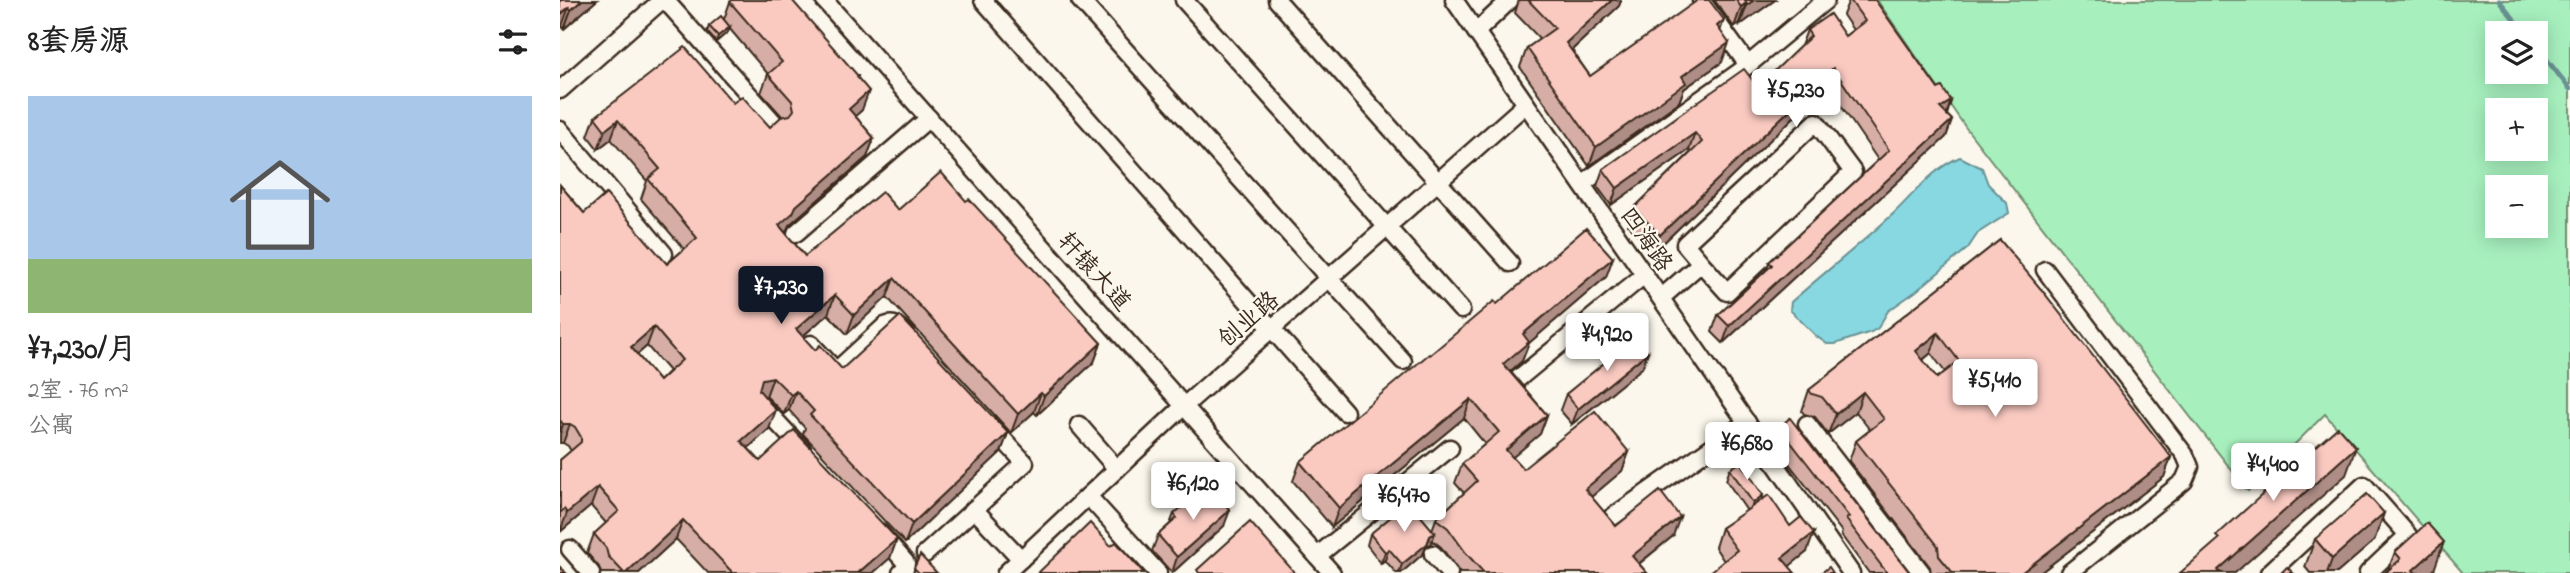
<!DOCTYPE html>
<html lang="zh">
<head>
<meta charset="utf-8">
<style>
  :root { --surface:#fff; --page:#f6f6f6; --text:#222; --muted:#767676; --line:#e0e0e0; --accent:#111827 }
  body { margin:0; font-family:"Indie Flower","LXGW WenKai TC",sans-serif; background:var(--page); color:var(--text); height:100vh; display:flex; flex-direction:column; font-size:26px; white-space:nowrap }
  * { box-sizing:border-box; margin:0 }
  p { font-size:23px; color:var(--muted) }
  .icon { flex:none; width:38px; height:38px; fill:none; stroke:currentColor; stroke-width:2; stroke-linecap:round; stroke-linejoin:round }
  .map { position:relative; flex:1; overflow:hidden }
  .sheet { display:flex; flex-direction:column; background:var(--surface); width:560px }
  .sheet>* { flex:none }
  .tools { position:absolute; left:1925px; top:21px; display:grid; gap:14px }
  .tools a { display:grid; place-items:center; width:63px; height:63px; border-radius:0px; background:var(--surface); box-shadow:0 4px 18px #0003; font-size:35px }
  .price { position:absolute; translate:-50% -60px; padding:0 16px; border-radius:7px; background:#fff; color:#222; font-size:23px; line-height:46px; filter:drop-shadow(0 2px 4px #0008) }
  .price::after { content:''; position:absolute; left:50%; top:42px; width:21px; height:16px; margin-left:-10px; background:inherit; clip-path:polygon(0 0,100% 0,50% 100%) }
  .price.current { background:var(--accent); color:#fff }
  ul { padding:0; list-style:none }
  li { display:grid; align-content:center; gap:14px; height:371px; padding:0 28px }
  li+li { border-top:2px solid var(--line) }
  li span { display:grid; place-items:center; height:217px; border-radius:0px; color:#555 }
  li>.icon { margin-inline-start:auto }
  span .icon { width:126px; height:126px; fill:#fffc; stroke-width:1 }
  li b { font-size:30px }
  h2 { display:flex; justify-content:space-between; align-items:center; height:84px; padding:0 28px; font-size:30px }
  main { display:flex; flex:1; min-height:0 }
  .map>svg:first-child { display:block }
  .green { fill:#a7f0be; stroke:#718d6e; stroke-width:2; fill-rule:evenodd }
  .water { fill:#88d8e2; stroke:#699294; stroke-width:2 }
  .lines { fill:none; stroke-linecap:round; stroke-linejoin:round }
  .stream { stroke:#699294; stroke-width:5 }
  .minor-casing { stroke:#3b2a1e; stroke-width:21 }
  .minor { stroke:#fbf7ec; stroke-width:16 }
  .wall { fill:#d7aea6; stroke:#3b2a1e; stroke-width:2; fill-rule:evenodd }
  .shaded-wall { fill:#af8d87; stroke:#3b2a1e; stroke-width:2 }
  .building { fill:#facac1; stroke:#3b2a1e; stroke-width:2; fill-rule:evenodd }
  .labels { text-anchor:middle; stroke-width:5; stroke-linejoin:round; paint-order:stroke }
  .street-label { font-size:24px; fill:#3b2a1e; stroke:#fbf7ec }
</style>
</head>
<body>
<main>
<section class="sheet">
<h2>8套房源<svg class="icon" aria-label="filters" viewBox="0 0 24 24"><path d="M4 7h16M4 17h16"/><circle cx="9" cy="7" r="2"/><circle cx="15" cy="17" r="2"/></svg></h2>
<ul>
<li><span style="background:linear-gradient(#a9c7e8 75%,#8fb573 0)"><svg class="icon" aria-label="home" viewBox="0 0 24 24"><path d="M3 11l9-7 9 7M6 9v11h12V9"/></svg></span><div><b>¥7,230/月</b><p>2室 · 76 m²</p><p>公寓</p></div></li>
</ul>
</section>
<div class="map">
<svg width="2010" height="573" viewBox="0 0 2010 573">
  <rect width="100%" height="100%" fill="#fbf7ec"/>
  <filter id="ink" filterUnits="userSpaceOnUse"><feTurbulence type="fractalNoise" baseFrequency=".0143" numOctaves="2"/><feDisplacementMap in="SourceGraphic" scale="14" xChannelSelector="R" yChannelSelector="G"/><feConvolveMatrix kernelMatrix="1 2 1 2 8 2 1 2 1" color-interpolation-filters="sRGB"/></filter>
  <g filter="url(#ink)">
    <path class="green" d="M 1317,0 L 2010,0 L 2010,573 L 1903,573 L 1765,414 L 1688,491 L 1406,128 ZM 1937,33 L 1976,33 L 1976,72 L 1937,72 ZM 1937,110 L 1976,110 L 1976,149 L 1937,149 ZM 1937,187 L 1976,187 L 1976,226 L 1937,226 Z"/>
    <path class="water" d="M 1400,157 L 1422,168 L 1428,184 L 1447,203 L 1449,213 L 1418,233 L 1408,248 L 1355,292 L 1328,311 L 1318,328 L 1311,332 L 1275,344 L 1267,344 L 1256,336 L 1230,310 L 1231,302 C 1265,272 1301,244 1334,213 C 1356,192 1372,169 1400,157 Z"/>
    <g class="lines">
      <g class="stream">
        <polyline points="1939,0 1965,33"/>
        <polyline points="1976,46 2010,89"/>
      </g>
      <defs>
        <g id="minor">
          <polyline points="105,0 217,126"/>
          <polyline points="264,0 772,573"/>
          <polyline points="423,0 785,412"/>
          <polyline points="520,0 843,361"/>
          <polyline points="624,0 901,310"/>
          <polyline points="717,0 950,263"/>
          <polyline points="894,0 1291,573"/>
          <polyline points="1141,0 1188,65"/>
          <polyline points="916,32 950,0"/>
          <polyline points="0,90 102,0"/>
          <polyline points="0,130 104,254"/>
          <polyline points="1022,184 1182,70 1266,0"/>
          <polyline points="236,233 369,118"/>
          <polyline points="1485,270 1625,455 1630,467 1624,481 1509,573"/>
          <polyline points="1101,298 1141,263 1167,292 1293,172 1256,122 1125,244 1141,263"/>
          <path d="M 251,344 L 276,371 L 325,326 C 335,322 339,327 346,334"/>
          <polyline points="953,383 1084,275"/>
          <polyline points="202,406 242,449"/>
          <polyline points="1247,424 1362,573"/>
          <polyline points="519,425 557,469"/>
          <polyline points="528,496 598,573"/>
          <polyline points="414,509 461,559"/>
          <polyline points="1048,520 1187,422"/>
          <polyline points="319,532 346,563 345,569 341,573"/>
          <polyline points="10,549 31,573"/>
          <polyline points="365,554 465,463 430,425"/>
          <polyline points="873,554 889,573"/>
          <polyline points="757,556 890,448"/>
          <polyline points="446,573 624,406 966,104"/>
          <polyline points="1709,573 1804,485 1848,535 1808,573"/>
        </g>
      </defs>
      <use href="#minor" class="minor-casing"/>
      <use href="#minor" class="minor"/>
    </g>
    <g class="wall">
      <polygon points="0,0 37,0 4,29 2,26"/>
      <polygon points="959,0 1061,0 1059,6 1012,50 1030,76 1164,20 1160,30 1162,62 1124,89 1119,102 1029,166 960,67 967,48 980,39 955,13"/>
      <polygon points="1155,0 1215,0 1180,25 1179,23 1174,27 1155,1"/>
      <polygon points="1289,0 1315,0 1378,89 1391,101 1387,115 1392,120 1386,137 1163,343 1152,332 1158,315 1206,271 1209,262 1318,160 1267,85 1094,252 1068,225 1074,208 1131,152 1129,150 1051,205 1037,186 1043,169 1198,87 1241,46 1247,30 1285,36 1293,30 1283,15"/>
      <path d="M 170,2 L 298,76 L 297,78 L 302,110 L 295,116 L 314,138 L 307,157 L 229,225 L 225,233 L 245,256 L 338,210 L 406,201 L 541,343 L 534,362 L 477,415 L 474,412 L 451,433 L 327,297 L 287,334 L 268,314 L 242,337 L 255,350 L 282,369 L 448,433 L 441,452 L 345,543 L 243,434 L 245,428 L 229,410 L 224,414 L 206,396 L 204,396 L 209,429 L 188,448 L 200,461 L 337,539 L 330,558 L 313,573 L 148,573 L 116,539 L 79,573 L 41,573 L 39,567 L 27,553 L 34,534 L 46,523 L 31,506 L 0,532 L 0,460 L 11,451 L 8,446 L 3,443 L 0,443 L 0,185 L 24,213 L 107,264 L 124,249 L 81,199 L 87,181 L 51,139 L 38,149 L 28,136 L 35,117 L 173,103 L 210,127 L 223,117 L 201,93 L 208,74 L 169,28 L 168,32 L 156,42 L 147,32 L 149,26 L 164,19 ZM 87,346 L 109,371 L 99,381 L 77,355 Z"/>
      <path d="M 1440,240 L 1611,457 L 1604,477 L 1480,573 L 1371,573 L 1370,567 L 1289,461 L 1296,441 L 1310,430 L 1296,412 L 1268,434 L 1255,417 L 1244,414 L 1242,411 L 1249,390 ZM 1371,353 L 1385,372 L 1377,378 L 1363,360 Z"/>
      <polygon points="1046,277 969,343 962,361 950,371 987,415 980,434 952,457 963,469 1069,452 1062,471 1031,497 1056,526 1113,536 1079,564 1087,573 900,573 881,547 872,540 871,544 866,546 863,554 841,573 836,573 825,560 821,563 807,545 810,534 872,530 876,519 904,493 895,483 902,464 925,444 904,418 772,527 733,481 740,462 870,355 937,304"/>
      <polygon points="1088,352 1082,368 1012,424 1000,410 1006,394"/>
      <polygon points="1219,427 1350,573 1309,573 1281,535 1282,532 1213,443"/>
      <polygon points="1170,469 1203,495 1202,501 1247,552 1229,566 1164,561 1155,547 1161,528 1187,511 1166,480"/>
      <polygon points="629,507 664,526 612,573 592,551 598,535 610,524 614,514"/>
      <polygon points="1824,513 1814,541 1777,573 1750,573 1745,567 1755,539"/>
      <polygon points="1835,552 1874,570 1870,573 1825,573 1828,570"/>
    </g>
    <g class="shaded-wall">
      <polygon points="22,0 37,0 4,29 11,10"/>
      <polygon points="1052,0 1061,0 1059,6 999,62 1006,43"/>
      <polygon points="1194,0 1215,0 1180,25 1187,5"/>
      <polygon points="1186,3 1179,23 1174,27 1181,7"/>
      <polygon points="9,7 2,26 0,28 0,15"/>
      <polygon points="1164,20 1157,40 1157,26"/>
      <polygon points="170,27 168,32 156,42 158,36"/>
      <polygon points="1169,43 1162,62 1124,89 1119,102 1029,166 1036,147 1122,76"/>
      <polygon points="1273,68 1267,85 1094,252 1100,235"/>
      <polygon points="309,91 302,110 282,128 289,109"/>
      <polygon points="1391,101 1385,118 1380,108"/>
      <polygon points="58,120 51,139 38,149 45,130"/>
      <polygon points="1392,120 1386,137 1163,343 1169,326"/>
      <polygon points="1135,133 1129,150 1051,205 1057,188"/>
      <polygon points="314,138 307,157 229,225 226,232 212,244 219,225 236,206"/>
      <polygon points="1053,258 1046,277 969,343 962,361 937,383 943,364 963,334"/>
      <polygon points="334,278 327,297 287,334 294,315"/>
      <polygon points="275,295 268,314 229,348 236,329"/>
      <polygon points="94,327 87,346 64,366 71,347"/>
      <polygon points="1378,333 1371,353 1349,371 1356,351"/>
      <polygon points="541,343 534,362 477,415 484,396"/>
      <polygon points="1088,352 1082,368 1012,424 1018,409"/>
      <polygon points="213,377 206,396 195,398 202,379"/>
      <polygon points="236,391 229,410 224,414 231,395"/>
      <polygon points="1303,392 1296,412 1268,434 1276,414"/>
      <polygon points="481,393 474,412 451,433 458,414"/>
      <polygon points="911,399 904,418 772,527 779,508"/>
      <polygon points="216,410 209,429 175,460 181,441"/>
      <polygon points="987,415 980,434 939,469 946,450"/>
      <polygon points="3,424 10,424 3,443 0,443 0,434"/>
      <polygon points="448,433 441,452 345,543 352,524"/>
      <polygon points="1796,447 1786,475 1675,573 1657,573 1658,570"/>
      <polygon points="1069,452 1062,471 1018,508 1025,489"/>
      <polygon points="1611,457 1604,477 1480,573 1461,573"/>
      <polygon points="38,487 31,506 0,532 7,513"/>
      <polygon points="1203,495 1200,506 1189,514 1193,503"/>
      <polygon points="670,510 664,526 612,573 617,557"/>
      <polygon points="1824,513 1814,541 1777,573 1767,573 1772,559"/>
      <polygon points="1120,517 1113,536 1067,573 1072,556"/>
      <polygon points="123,520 116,539 79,573 66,573"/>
      <polygon points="875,533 871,544 866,546 870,536"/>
      <polygon points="1254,533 1247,552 1221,573 1222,558"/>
      <polygon points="337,539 330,558 313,573 298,573"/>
      <polygon points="1884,542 1874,570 1870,573 1852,573 1853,570"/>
      <polygon points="867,544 863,554 841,573 839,573 842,564"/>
      <polygon points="829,549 825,560 821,563 825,552"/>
    </g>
    <g class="building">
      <polygon points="0,0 22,0 11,10 9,7 0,15"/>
      <path d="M 172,0 L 232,0 L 298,76 L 297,77 L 309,91 L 289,109 L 314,138 L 236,206 L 233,213 L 219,225 L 245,256 L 322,192 L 338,210 L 381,172 L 406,201 L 409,199 L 541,343 L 484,396 L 481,393 L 458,414 L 334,278 L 294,315 L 275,295 L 236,329 L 255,350 L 260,345 L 282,369 L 340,316 L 448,433 L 352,524 L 250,415 L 254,411 L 236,391 L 231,395 L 213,377 L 202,379 L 199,390 L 216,410 L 181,441 L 200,461 L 234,430 L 337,539 L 298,573 L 173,573 L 123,520 L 66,573 L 64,573 L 48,556 L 46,548 L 34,534 L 59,511 L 38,487 L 7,513 L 4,509 L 0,513 L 0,460 L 21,442 L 21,437 L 15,427 L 10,424 L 3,424 L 0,420 L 0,185 L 24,213 L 46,194 L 107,264 L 137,238 L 88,179 L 100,169 L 58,120 L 45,130 L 35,117 L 125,47 L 173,103 L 182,96 L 210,127 L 221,117 L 230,115 L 234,110 L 232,101 L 208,74 L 222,62 L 170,2 ZM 94,327 L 122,360 L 99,381 L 71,347 Z"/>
      <polygon points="968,0 1052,0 1006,43 1030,76 1138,0 1149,0 1164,20 1157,26 1169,43 1122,76 1126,83 1036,147 967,48 995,28"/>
      <polygon points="1176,0 1194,0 1187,5 1186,3 1181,7"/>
      <polygon points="1290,0 1315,0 1378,89 1382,87 1391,101 1380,108 1392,120 1169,326 1158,315 1212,265 1209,262 1329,150 1273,68 1100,235 1074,208 1142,142 1135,133 1057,188 1043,169 1184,69 1198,87 1251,36 1247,30 1270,14 1285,36 1305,21"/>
      <polygon points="161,16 170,27 158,36 149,26"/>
      <polygon points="1026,228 1053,258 963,334 969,342 943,364 987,415 946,450 963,469 1035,411 1069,452 1025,489 1056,526 1100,491 1120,517 1072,556 1087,573 924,573 906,553 888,528 876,519 917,481 902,464 939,432 911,399 779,508 740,462 869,354 870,355 934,301 937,304"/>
      <path d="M 1440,240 L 1485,294 L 1611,457 L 1461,573 L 1393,573 L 1379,556 L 1378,546 L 1296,441 L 1324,419 L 1303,392 L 1276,414 L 1262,397 L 1252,394 L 1249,390 ZM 1378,333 L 1399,361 L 1377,378 L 1356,351 Z"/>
      <polygon points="1076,337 1088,352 1018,409 1006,394"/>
      <polygon points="1230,418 1350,573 1327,573 1286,519 1289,517 1219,427"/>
      <polygon points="1778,427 1796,447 1658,570 1661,573 1620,573 1659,539 1656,536"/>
      <polygon points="1181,462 1203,495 1193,503 1170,469"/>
      <polygon points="650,488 670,510 617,557 598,535 617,518 614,514 626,503 629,507"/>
      <polygon points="1807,494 1824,513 1772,559 1755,539"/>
      <polygon points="1209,495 1230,526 1241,517 1254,533 1222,558 1235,573 1149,573 1177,550 1161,528"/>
      <polygon points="849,502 875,533 870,536 867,544 842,564 829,549 825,552 810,534"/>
      <polygon points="690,522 735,573 639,573 637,570"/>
      <polygon points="530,523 551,546 556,542 584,573 478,573"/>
      <polygon points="1867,523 1884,542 1853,570 1856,573 1825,573 1841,559 1835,552"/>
      <polygon points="360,555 377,573 359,573 354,568"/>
      <polygon points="0,567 6,573 0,573"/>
      <polygon points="1269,567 1273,573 1261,573"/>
      <polygon points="1727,567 1733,573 1721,573"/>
    </g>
  </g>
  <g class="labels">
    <g class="street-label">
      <text transform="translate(1087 239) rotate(55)" y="8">四海路</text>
      <text transform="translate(535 271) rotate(48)" y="8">轩辕大道</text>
      <text transform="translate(688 319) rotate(-41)" y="8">创业路</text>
    </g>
  </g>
</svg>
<div class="tools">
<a><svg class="icon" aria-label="layers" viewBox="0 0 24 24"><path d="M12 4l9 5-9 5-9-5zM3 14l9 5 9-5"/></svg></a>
<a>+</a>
<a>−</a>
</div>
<b class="price" style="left:1236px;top:129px">¥5,230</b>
<b class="price current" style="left:221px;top:326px">¥7,230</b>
<b class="price" style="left:1047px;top:373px">¥4,920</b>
<b class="price" style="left:1435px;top:419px">¥5,410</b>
<b class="price" style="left:1187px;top:482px">¥6,680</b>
<b class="price" style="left:1713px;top:503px">¥4,400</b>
<b class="price" style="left:633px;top:522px">¥6,120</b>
<b class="price" style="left:844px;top:534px">¥6,470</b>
</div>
</main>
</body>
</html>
